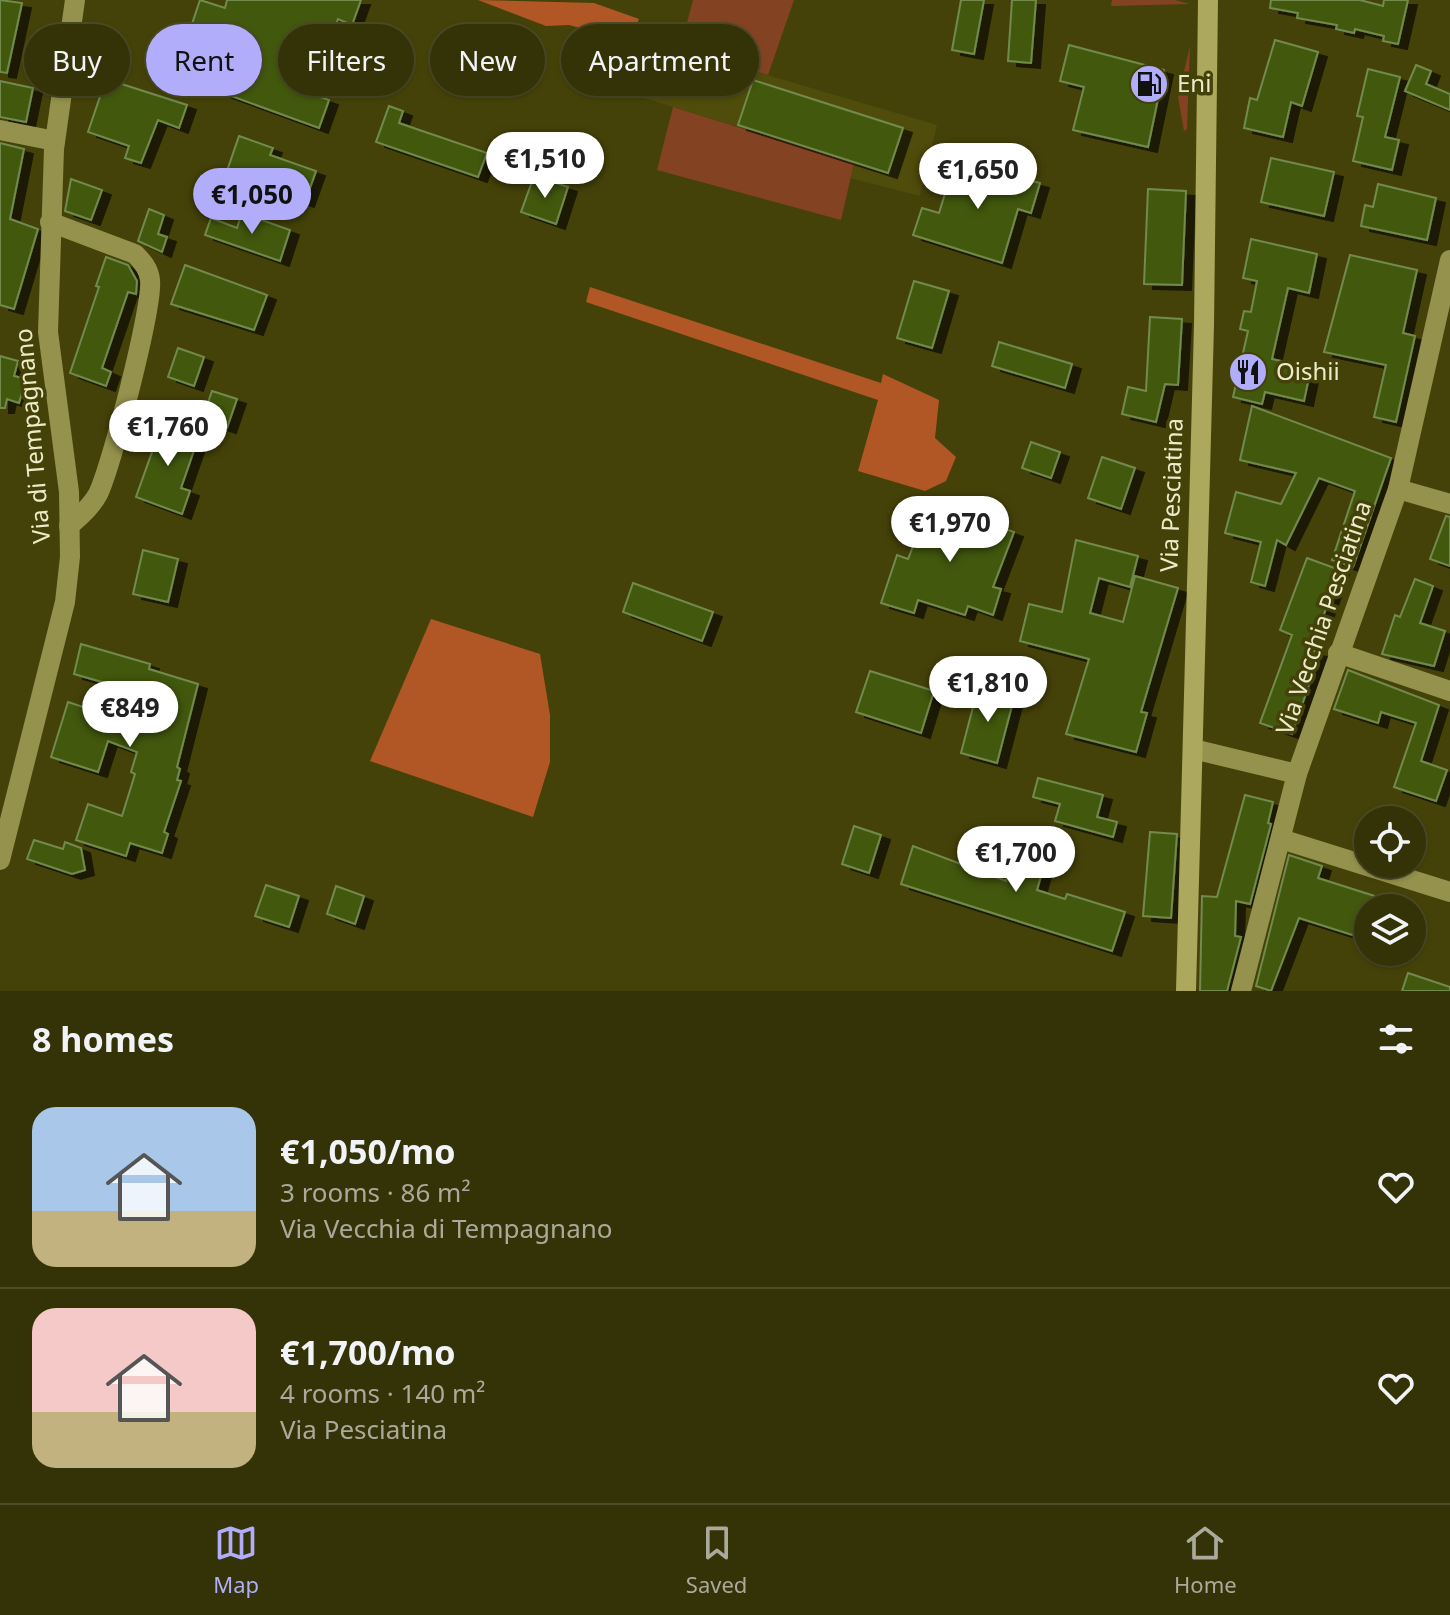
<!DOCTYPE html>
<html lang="en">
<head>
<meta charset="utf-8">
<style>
  :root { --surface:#343207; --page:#3f3e15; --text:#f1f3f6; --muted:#a9aa9b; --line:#4e4d28; --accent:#b1adfa }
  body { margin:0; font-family:"Noto Sans",sans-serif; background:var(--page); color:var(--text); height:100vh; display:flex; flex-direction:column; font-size:30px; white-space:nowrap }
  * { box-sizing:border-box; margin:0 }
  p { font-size:26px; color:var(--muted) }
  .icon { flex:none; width:44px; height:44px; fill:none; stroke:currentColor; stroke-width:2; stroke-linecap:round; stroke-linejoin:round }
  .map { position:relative; height:991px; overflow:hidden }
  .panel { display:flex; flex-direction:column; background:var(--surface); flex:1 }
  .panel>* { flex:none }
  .banner { position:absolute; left:24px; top:24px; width:800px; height:72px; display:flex; gap:16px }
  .fabs { position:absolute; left:1354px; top:806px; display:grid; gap:16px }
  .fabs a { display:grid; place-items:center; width:72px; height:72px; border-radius:50%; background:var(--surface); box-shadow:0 2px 6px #0004,0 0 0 2px var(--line); font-size:40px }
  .price { position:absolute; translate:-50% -68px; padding:0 18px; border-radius:28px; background:#fff; color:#222; font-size:26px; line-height:52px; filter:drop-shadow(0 2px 4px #0008) }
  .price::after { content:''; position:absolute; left:50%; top:48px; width:24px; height:18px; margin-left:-12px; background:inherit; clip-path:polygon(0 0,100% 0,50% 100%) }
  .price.selected { background:var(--accent); color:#111 }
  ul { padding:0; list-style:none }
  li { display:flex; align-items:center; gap:24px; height:200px; padding:0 32px }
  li+li { border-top:2px solid var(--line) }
  li span { display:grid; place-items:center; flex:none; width:224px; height:160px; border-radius:24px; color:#555 }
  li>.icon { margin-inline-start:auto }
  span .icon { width:96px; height:96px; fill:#fffc; stroke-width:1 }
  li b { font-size:34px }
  h2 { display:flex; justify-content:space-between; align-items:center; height:96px; padding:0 32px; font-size:34px }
  .pill { padding:0 28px; border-radius:36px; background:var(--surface); box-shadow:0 2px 6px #0004,0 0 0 2px var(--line); font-size:28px; line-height:72px }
  .pill.selected { background:var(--accent); color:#111 }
  .tabs { display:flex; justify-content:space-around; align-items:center; height:112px; border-top:2px solid var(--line); background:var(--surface); font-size:22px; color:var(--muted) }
  .tabs a { display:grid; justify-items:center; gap:4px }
  .tabs .selected { color:var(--accent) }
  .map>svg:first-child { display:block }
  .built { fill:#504c0b }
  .green { fill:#834322 }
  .forest { fill:#b15726 }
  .building { fill:#425911; stroke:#728a4c; stroke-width:2; filter:url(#shadow) }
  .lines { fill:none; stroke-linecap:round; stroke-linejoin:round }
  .minor { stroke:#95924d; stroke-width:20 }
  .primary { stroke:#aca85d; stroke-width:20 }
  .labels { text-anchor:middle; stroke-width:7; stroke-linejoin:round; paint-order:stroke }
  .poi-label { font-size:24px; fill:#edecca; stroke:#454209; text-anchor:start }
  .street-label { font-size:24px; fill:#edecca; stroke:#454209 }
</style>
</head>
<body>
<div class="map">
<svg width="1450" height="991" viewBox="0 0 1450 991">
  <defs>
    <filter id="shadow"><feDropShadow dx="9" dy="5" stdDeviation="0" flood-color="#0009"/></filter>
  </defs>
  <rect width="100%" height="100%" fill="#454209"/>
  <polygon class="built" points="659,43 937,125 920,196 850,178 854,162 634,95"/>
  <g class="green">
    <polygon points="693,0 794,0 768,75 680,49"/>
    <polygon points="1112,0 1175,0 1190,4 1111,6"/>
    <polygon points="1190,46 1187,129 1184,131 1178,97"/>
    <polygon points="673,107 854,163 841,220 657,170"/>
  </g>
  <g class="forest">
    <polygon points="478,0 594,3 639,19 629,41 569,25 546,26"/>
    <polygon points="590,287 881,383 883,374 939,400 935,438 956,457 946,481 925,491 858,471 878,400 586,302"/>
    <polygon points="431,619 540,654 550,715 550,762 533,817 370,761"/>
  </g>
  <g class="building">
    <polygon points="0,0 22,3 7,73 0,72"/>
    <polygon points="200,0 225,8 227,0 361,0 352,25 338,19 312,94 329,100 319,128 223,93 240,44 191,27"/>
    <polygon points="961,0 984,0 974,54 952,50"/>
    <polygon points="1012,0 1036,0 1031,63 1008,61"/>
    <polygon points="1271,0 1360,0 1383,6 1384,0 1408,0 1398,44 1383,41 1384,36 1355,29 1354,33 1336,29 1337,25 1297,18 1298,13 1270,8"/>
    <polygon points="1275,40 1318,52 1302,106 1291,102 1283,137 1244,128 1250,98 1257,100"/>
    <polygon points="1069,45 1164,70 1148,147 1073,130 1084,87 1060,81"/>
    <polygon points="1416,65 1431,71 1426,84 1450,94 1450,110 1405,91"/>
    <polygon points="1368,69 1400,77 1385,137 1399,140 1392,170 1353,161 1363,117 1357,116"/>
    <polygon points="106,79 187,105 179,128 158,120 141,163 125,158 129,146 88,132"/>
    <polygon points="753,80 903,128 888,173 738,125"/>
    <polygon points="0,81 33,88 26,122 0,117"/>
    <polygon points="389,106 403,111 399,123 487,153 478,177 376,142"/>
    <polygon points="239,136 273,148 270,155 316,171 305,202 226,174"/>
    <polygon points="0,143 24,149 10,219 38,229 14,309 0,305"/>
    <polygon points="1271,158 1334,172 1324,216 1261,202"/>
    <polygon points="955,161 1040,183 1031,213 1018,209 1002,263 913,235 922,208 939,213"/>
    <polygon points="534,176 568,187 556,224 521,212"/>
    <polygon points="71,179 102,190 91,220 65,211"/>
    <polygon points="1378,184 1436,198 1427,240 1361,226 1365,205 1373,207"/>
    <polygon points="1148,189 1186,191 1182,285 1144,284"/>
    <polygon points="149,209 164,215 158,234 167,237 162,252 138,241"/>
    <polygon points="242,213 290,230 280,261 205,235 211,218 237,228"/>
    <polygon points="1251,239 1317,254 1309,293 1288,288 1272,359 1311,368 1304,401 1265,392 1262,404 1233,397 1248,331 1240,329 1244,311 1251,312 1257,281 1243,278"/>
    <polygon points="1350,255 1417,270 1403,333 1415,336 1396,422 1374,417 1386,365 1324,352"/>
    <polygon points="106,257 128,265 137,281 136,294 128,292 102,368 111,372 106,386 70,373 99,287 96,286"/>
    <polygon points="185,265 267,295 254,330 171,304"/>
    <polygon points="914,281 949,291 932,348 897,338"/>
    <polygon points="1150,317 1182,319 1178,385 1165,384 1156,422 1122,414 1128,387 1146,391"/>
    <polygon points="999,342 1072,364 1065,388 992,366"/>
    <polygon points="178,348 204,357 194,386 168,377"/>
    <polygon points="0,356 18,361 14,376 26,379 19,403 7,399 5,408 0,408"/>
    <polygon points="212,391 237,399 227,428 202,420"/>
    <polygon points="1252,406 1391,458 1353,567 1332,560 1355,491 1319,478 1286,545 1277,540 1265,586 1251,582 1261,542 1225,533 1236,492 1281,504 1296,473 1240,460"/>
    <polygon points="154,421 199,436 181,488 190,491 182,514 136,497 157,438 149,435"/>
    <polygon points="1031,442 1060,452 1051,478 1022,468"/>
    <polygon points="1102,457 1135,468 1121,509 1088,498"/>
    <polygon points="931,501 1014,532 993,587 1001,589 993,615 968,606 965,615 918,600 914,613 881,603 897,555 908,559"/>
    <polygon points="1446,516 1450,517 1450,566 1430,559"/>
    <polygon points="1076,540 1138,556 1130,587 1099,578 1090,613 1123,622 1135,576 1178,588 1141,712 1147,713 1136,752 1066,734 1089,659 1020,641 1029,604 1062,612"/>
    <polygon points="143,550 178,559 168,602 133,594"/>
    <polygon points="1307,558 1340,570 1311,650 1320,653 1292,734 1260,723 1292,635 1280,630"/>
    <polygon points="1415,579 1433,586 1420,623 1445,631 1434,666 1382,654 1395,615 1400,617"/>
    <polygon points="633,583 713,612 702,641 623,612"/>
    <polygon points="81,644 150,664 149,669 198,684 177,767 180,769 177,780 181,781 164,832 168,834 162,853 130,843 126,856 76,840 88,804 122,816 135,774 131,772 137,752 108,741 98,772 51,757 68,702 141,726 151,696 74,674"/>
    <polygon points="1348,670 1439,705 1421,761 1447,770 1436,801 1394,787 1416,723 1381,712 1378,723 1334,709"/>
    <polygon points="870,671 934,691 921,733 856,712"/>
    <polygon points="979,684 1015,694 997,763 961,753"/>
    <polygon points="1038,778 1103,795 1097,817 1117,822 1113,837 1055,821 1060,804 1033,797"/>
    <polygon points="1245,795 1273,802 1268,823 1271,824 1250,904 1236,901 1235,936 1241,937 1227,991 1200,991 1202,896 1217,897"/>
    <polygon points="854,826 881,835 869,873 842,864"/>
    <polygon points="1150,832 1177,834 1171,918 1143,916"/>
    <polygon points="1018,836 1050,844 1037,890 1065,899 1067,894 1125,912 1112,951 901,884 913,846 1006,881"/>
    <polygon points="34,840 63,849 65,842 81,848 85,870 72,874 27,859"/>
    <polygon points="1289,855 1322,866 1318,878 1403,905 1402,908 1368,908 1368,940 1299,918 1271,991 1256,986"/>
    <polygon points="266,885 299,896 289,927 255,916"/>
    <polygon points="336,886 364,896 355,924 327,914"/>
    <polygon points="1408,973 1450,987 1450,991 1402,991"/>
  </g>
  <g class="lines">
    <g class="minor">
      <polyline points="0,130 55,141"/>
      <path d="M 50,222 L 135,254 C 142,261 149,269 150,280 C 153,307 111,468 98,494 C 91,507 80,516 69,526"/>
      <polyline points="1398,489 1450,504"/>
      <polyline points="1338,653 1450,691"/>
      <polyline points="1193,749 1297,774"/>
      <polyline points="1281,839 1450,892"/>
      <polyline points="0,860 65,602 70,557 69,492 48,332 54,149 75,0"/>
      <polyline points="1241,991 1297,774 1398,489 1450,260"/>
    </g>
    <polyline class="primary" points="1186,991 1204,325 1208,0"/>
  </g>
  <defs>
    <symbol id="fuel-disc" viewBox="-11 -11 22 22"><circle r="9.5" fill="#b1adfa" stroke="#454209"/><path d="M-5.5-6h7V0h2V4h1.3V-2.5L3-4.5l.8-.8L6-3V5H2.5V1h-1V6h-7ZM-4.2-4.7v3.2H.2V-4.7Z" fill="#111"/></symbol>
    <symbol id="restaurant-disc" viewBox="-11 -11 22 22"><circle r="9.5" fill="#b1adfa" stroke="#454209"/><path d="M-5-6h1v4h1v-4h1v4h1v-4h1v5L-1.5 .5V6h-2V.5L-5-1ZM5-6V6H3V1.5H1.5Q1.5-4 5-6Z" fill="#111"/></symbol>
  </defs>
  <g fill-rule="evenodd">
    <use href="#fuel-disc" x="1127" y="62" width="44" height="44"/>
    <use href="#restaurant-disc" x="1226" y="350" width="44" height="44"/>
  </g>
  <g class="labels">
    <g class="poi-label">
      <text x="1177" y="92">Eni</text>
      <text x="1276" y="380">Oishii</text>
    </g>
    <g class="street-label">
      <text transform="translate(33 436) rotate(-95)" y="8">Via di Tempagnano</text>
      <text transform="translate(1172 495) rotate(-88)" y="8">Via Pesciatina</text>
      <text transform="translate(1324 618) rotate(-71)" y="8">Via Vecchia Pesciatina</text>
    </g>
  </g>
</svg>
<div class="fabs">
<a><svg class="icon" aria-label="locate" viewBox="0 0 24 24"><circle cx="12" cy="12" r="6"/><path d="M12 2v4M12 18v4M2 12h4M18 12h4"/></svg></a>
<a><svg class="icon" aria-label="layers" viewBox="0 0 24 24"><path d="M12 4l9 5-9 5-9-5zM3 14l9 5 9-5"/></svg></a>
</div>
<b class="price" style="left:545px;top:200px">€1,510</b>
<b class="price" style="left:978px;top:211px">€1,650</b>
<b class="price selected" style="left:252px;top:236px">€1,050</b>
<b class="price" style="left:168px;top:468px">€1,760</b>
<b class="price" style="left:950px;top:564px">€1,970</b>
<b class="price" style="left:988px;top:724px">€1,810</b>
<b class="price" style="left:130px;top:749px">€849</b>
<b class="price" style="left:1016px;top:894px">€1,700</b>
<div class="banner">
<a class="pill">Buy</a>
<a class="pill selected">Rent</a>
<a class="pill">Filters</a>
<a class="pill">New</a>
<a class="pill">Apartment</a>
</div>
</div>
<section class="panel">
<h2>8 homes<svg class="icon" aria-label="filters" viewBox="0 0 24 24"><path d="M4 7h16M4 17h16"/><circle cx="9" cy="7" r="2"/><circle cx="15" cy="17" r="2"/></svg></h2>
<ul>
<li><span style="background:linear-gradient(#a9c7e8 65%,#c2b280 0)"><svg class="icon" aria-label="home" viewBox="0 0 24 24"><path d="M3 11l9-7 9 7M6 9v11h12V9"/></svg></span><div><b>€1,050/mo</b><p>3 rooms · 86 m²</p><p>Via Vecchia di Tempagnano</p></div><svg class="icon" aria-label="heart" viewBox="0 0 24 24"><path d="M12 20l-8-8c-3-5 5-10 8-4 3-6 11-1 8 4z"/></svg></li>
<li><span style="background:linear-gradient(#f6c9c9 65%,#c2b280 0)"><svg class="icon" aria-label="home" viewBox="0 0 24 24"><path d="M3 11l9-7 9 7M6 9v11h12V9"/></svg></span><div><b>€1,700/mo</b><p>4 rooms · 140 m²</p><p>Via Pesciatina</p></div><svg class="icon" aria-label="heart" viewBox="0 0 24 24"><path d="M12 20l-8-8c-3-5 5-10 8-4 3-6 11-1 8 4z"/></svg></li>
</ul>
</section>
<nav class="tabs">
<a class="selected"><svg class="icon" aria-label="map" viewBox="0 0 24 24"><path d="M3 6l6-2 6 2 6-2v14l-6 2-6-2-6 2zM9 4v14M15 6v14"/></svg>Map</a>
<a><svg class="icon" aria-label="saved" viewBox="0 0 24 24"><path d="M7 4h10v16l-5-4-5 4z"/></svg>Saved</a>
<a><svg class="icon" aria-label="home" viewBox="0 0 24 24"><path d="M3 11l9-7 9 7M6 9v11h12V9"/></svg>Home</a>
</nav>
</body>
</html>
